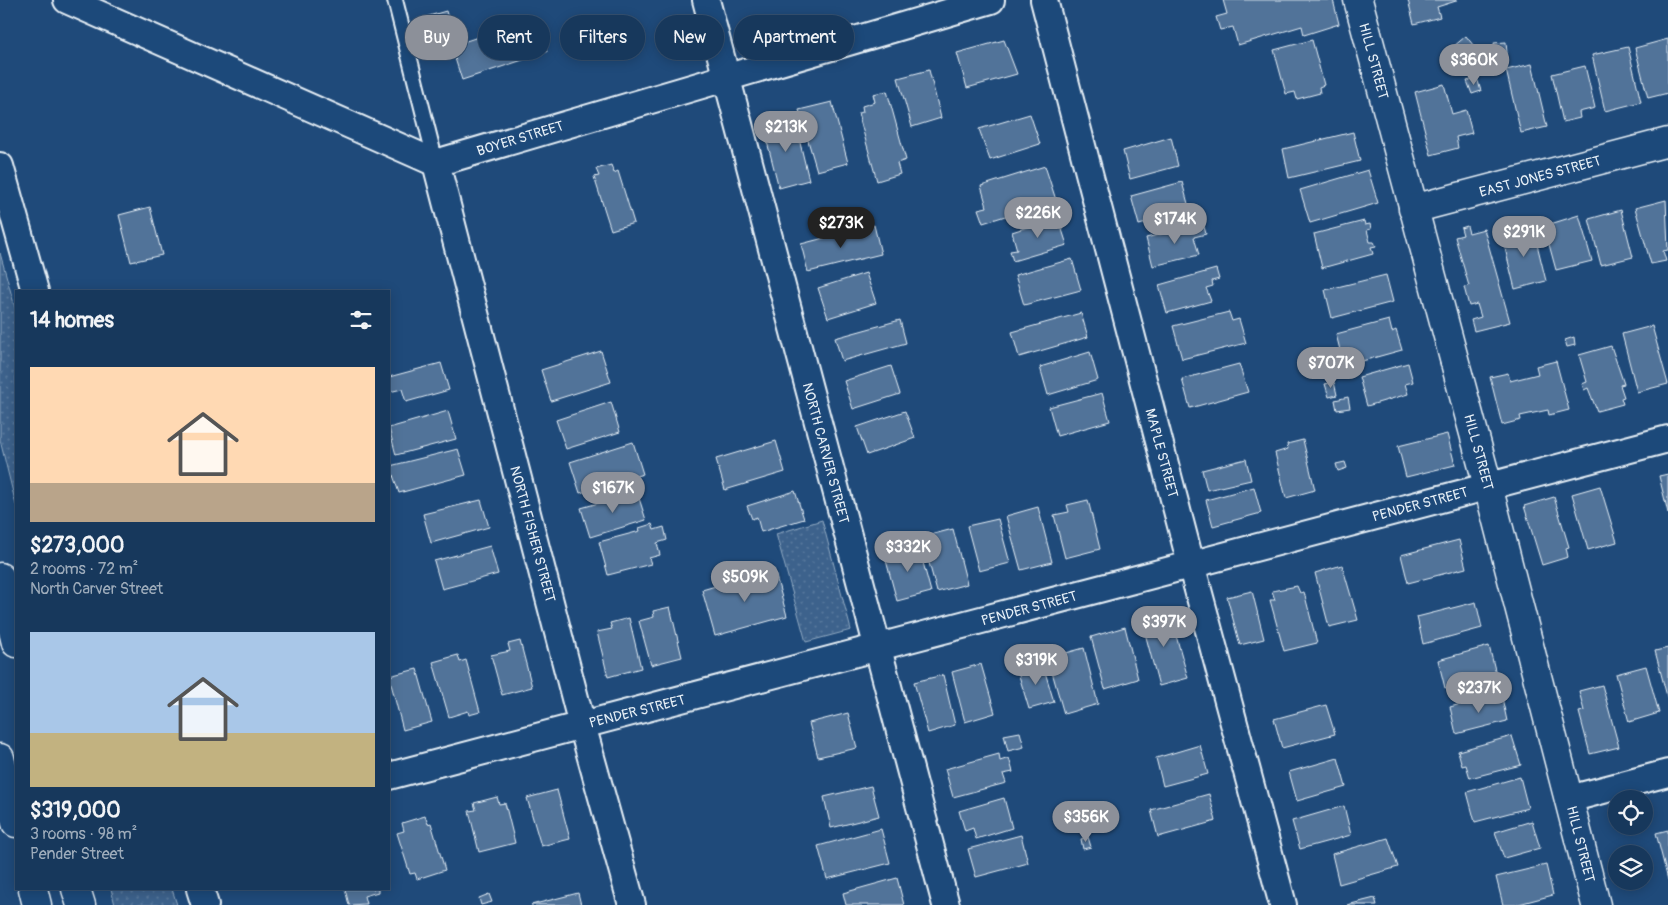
<!DOCTYPE html>
<html lang="en">
<head>
<meta charset="utf-8">
<style>
  :root { --surface:#17385c; --page:#203f62; --text:#f1f3f6; --muted:#9eacbb; --line:#365272; --accent:#8c9099 }
  body { margin:0; font-family:Pangolin,sans-serif; background:var(--page); color:var(--text); height:100vh; display:flex; flex-direction:column; font-size:19px; white-space:nowrap }
  * { box-sizing:border-box; margin:0 }
  p { font-size:16px; color:var(--muted) }
  .icon { flex:none; width:28px; height:28px; fill:none; stroke:currentColor; stroke-width:2; stroke-linecap:round; stroke-linejoin:round }
  .map { position:relative; flex:1; overflow:hidden }
  .panel { position:absolute; left:15px; top:290px; width:375px; height:600px; display:flex; flex-direction:column; background:var(--surface); border-radius:0px; box-shadow:0 2px 12px #0003,0 0 0 1px var(--line) }
  .panel>* { flex:none }
  .guide { position:absolute; left:405px; top:15px; width:475px; height:45px; display:flex; gap:10px }
  .tools { position:absolute; left:1608px; top:790px; display:grid; gap:10px }
  .tools a { display:grid; place-items:center; width:45px; height:45px; border-radius:50%; background:var(--surface); box-shadow:0 2px 12px #0003,0 0 0 1px var(--line); font-size:25px }
  .price { position:absolute; translate:-50% -42px; padding:0 11px; border-radius:18px; background:var(--accent); color:#fff; font-size:16px; line-height:32px; filter:drop-shadow(0 1px 2px #0008) }
  .price::after { content:''; position:absolute; left:50%; top:30px; width:15px; height:11px; margin-left:-8px; background:inherit; clip-path:polygon(0 0,100% 0,50% 100%) }
  .price.on { background:#222; color:#fff }
  ul { padding:0; list-style:none }
  li { display:grid; align-content:center; gap:10px; height:265px; padding:0 15px }
  li span { display:grid; place-items:center; height:155px; border-radius:0px; color:#555 }
  li>.icon { margin-inline-start:auto }
  span .icon { width:90px; height:90px; fill:#fffc; stroke-width:1 }
  li b { font-size:21px }
  h2 { display:flex; justify-content:space-between; align-items:center; height:60px; padding:0 15px; font-size:21px }
  .chip { padding:0 18px; border-radius:22px; background:var(--surface); box-shadow:0 2px 12px #0003,0 0 0 1px var(--line); font-size:18px; line-height:45px }
  .chip.on { background:var(--accent); color:#fff }
  .map>svg:first-child { display:block }
  .park { fill:url(#park-dots); stroke:#92aac2 }
  .building { fill:#517399; stroke:#e8f1f8 }
  .lines { fill:none; stroke-linecap:round; stroke-linejoin:round }
  .service-casing { stroke:#e8f1f8; stroke-width:18 }
  .minor-casing { stroke:#e8f1f8; stroke-width:30 }
  .tertiary-casing { stroke:#e8f1f8; stroke-width:31 }
  .primary-casing { stroke:#e8f1f8; stroke-width:31 }
  .service { stroke:#1f4a7a; stroke-width:14 }
  .minor { stroke:#1f4a7a; stroke-width:26 }
  .tertiary { stroke:#1f4a7a; stroke-width:28 }
  .primary { stroke:#1f4a7a; stroke-width:28 }
  .labels { text-anchor:middle; stroke-width:4; stroke-linejoin:round; paint-order:stroke }
  .street-label { font-size:14px; fill:#e8f1f8; stroke:#1f4a7a }
</style>
</head>
<body>
<div class="map">
<svg width="1668" height="905" viewBox="0 0 1668 905">
  <defs>
    <pattern id="park-dots" width="8" height="8" patternUnits="userSpaceOnUse" patternTransform="scale(1.25)"><rect width="8" height="8" fill="#3c628c"/><path d="M2 2h.1M6 6h.1" fill="none" stroke="#58799d" stroke-width="1.8" stroke-linecap="round"/></pattern>
  </defs>
  <rect width="100%" height="100%" fill="#1f4a7a"/>
  <filter id="ink" filterUnits="userSpaceOnUse"><feTurbulence type="fractalNoise" baseFrequency=".02" numOctaves="2"/><feDisplacementMap in="SourceGraphic" scale="10" xChannelSelector="R" yChannelSelector="G"/><feConvolveMatrix kernelMatrix="1 2 1 2 8 2 1 2 1" color-interpolation-filters="sRGB"/></filter>
  <g filter="url(#ink)">
    <g class="park">
      <polygon points="0,253 16,311 16,505 0,440"/>
      <polygon points="822,520 851,630 806,642 776,534"/>
      <polygon points="111,889 172,889 177,905 115,905"/>
    </g>
    <g class="building">
      <polygon points="1223,0 1333,0 1339,24 1304,35 1302,26 1238,45 1233,27 1220,30 1216,17 1227,14"/>
      <polygon points="1408,0 1456,0 1456,1 1437,7 1440,17 1414,24"/>
      <polygon points="446,11 453,36 422,45 415,20"/>
      <polygon points="536,18 547,52 462,80 451,46"/>
      <polygon points="1466,36 1477,50 1457,66 1447,52"/>
      <polygon points="1668,39 1668,93 1648,98 1635,48"/>
      <polygon points="1004,40 1017,74 967,88 957,53"/>
      <polygon points="1312,40 1324,85 1319,87 1320,93 1297,99 1295,92 1286,94 1274,50"/>
      <polygon points="1506,42 1507,53 1496,55 1494,43"/>
      <polygon points="1628,47 1641,102 1605,111 1592,55"/>
      <polygon points="1532,64 1547,127 1521,133 1506,70"/>
      <polygon points="1585,66 1595,108 1579,112 1580,118 1563,122 1552,74"/>
      <polygon points="929,70 941,118 912,127 898,78"/>
      <polygon points="1477,78 1481,91 1472,94 1467,81"/>
      <polygon points="1444,84 1452,114 1466,110 1472,133 1456,137 1458,148 1431,155 1415,92"/>
      <polygon points="887,91 906,160 897,163 900,174 877,181 858,113 863,112 862,106 875,102 873,94"/>
      <polygon points="832,102 848,163 817,171 799,110"/>
      <polygon points="1030,114 1040,144 990,160 979,129"/>
      <polygon points="794,118 809,180 779,188 763,126"/>
      <polygon points="1353,132 1360,161 1289,178 1283,149"/>
      <polygon points="1171,137 1178,166 1130,179 1123,151"/>
      <polygon points="611,165 614,173 618,171 634,223 611,230 594,177 599,176 596,169"/>
      <polygon points="1045,166 1056,200 983,223 978,209 987,207 981,186"/>
      <polygon points="1368,170 1378,203 1310,223 1300,190"/>
      <polygon points="1182,182 1190,211 1139,225 1131,196"/>
      <polygon points="1666,200 1668,250 1663,251 1666,261 1651,264 1635,208"/>
      <polygon points="150,207 162,255 131,262 119,215"/>
      <polygon points="1621,210 1633,257 1601,265 1589,219"/>
      <polygon points="1579,215 1592,261 1556,270 1544,226"/>
      <polygon points="1058,217 1067,245 1013,261 1010,251 1017,250 1012,232"/>
      <polygon points="1364,221 1365,225 1370,224 1371,229 1367,230 1370,242 1374,242 1376,246 1371,247 1373,254 1322,268 1314,234"/>
      <polygon points="1203,223 1206,234 1194,237 1199,255 1153,266 1146,238"/>
      <polygon points="874,225 881,254 808,272 801,244"/>
      <polygon points="1467,226 1469,233 1484,229 1510,322 1474,331 1471,320 1481,317 1477,304 1469,306 1464,287 1469,286 1455,237 1463,235 1461,228"/>
      <polygon points="1533,228 1546,281 1515,289 1502,236"/>
      <polygon points="1072,259 1081,290 1024,305 1015,275"/>
      <polygon points="1216,269 1219,279 1212,281 1213,286 1206,288 1211,301 1167,313 1159,285"/>
      <polygon points="866,273 876,303 828,318 818,288"/>
      <polygon points="1386,275 1393,302 1332,318 1325,290"/>
      <polygon points="1229,312 1232,321 1239,319 1246,343 1182,359 1173,326"/>
      <polygon points="1081,313 1088,337 1019,357 1012,332"/>
      <polygon points="900,320 906,343 842,361 835,338"/>
      <polygon points="1389,320 1392,332 1396,330 1402,350 1344,366 1336,334"/>
      <polygon points="1652,326 1668,384 1637,392 1622,334"/>
      <polygon points="1574,337 1575,345 1567,347 1565,340"/>
      <polygon points="1611,346 1624,384 1620,385 1624,397 1621,398 1623,404 1597,411 1588,388 1584,390 1582,384 1587,382 1579,355"/>
      <polygon points="601,351 611,382 551,401 541,370"/>
      <polygon points="1090,352 1098,380 1048,395 1040,367"/>
      <polygon points="1556,361 1569,410 1549,415 1548,410 1520,416 1521,420 1502,425 1490,377 1508,373 1510,381 1538,374 1536,366"/>
      <polygon points="441,363 449,390 406,402 402,389 389,392 389,377"/>
      <polygon points="1408,363 1413,382 1405,384 1408,394 1367,406 1359,377"/>
      <polygon points="1239,364 1248,392 1190,408 1182,379"/>
      <polygon points="891,366 900,394 853,409 844,381"/>
      <polygon points="1322,367 1323,373 1314,375 1313,369"/>
      <polygon points="1334,382 1337,395 1329,397 1325,384"/>
      <polygon points="1102,393 1110,421 1057,436 1049,407"/>
      <polygon points="1348,397 1350,408 1337,410 1335,400"/>
      <polygon points="611,402 620,432 566,449 556,420"/>
      <polygon points="448,411 456,439 396,455 389,428"/>
      <polygon points="905,411 915,438 867,455 857,427"/>
      <polygon points="1447,434 1455,465 1406,477 1398,446"/>
      <polygon points="1303,440 1315,490 1286,498 1275,453 1288,449 1287,444"/>
      <polygon points="776,441 785,472 725,490 716,459"/>
      <polygon points="633,442 643,474 580,493 570,462"/>
      <polygon points="458,449 466,475 399,493 390,466"/>
      <polygon points="1246,459 1251,480 1207,490 1202,470"/>
      <polygon points="1345,462 1347,468 1338,471 1336,464"/>
      <polygon points="1668,474 1668,513 1659,476"/>
      <polygon points="1600,486 1617,542 1588,550 1572,494"/>
      <polygon points="1254,487 1261,513 1213,526 1206,500"/>
      <polygon points="795,491 804,519 761,532 757,517 752,519 747,506"/>
      <polygon points="637,492 646,520 590,537 581,508"/>
      <polygon points="1554,497 1569,547 1566,548 1568,557 1542,565 1524,506"/>
      <polygon points="481,500 489,527 431,543 423,514"/>
      <polygon points="1088,500 1100,549 1065,558 1054,515 1069,512 1067,505"/>
      <polygon points="1038,507 1052,562 1021,570 1006,516"/>
      <polygon points="998,519 1010,563 979,571 967,526"/>
      <polygon points="652,524 654,530 664,527 667,540 657,543 660,555 649,558 651,564 608,575 599,542 640,531 639,528"/>
      <polygon points="953,529 967,584 937,592 922,537"/>
      <polygon points="1459,540 1466,568 1408,583 1401,555"/>
      <polygon points="918,544 931,592 897,601 884,553"/>
      <polygon points="490,546 498,574 442,589 434,561"/>
      <polygon points="1342,565 1358,620 1329,627 1315,573"/>
      <polygon points="774,569 787,616 715,636 702,590"/>
      <polygon points="1297,586 1300,593 1304,592 1317,643 1284,651 1270,600 1275,600 1272,591"/>
      <polygon points="1252,591 1264,639 1240,645 1227,597"/>
      <polygon points="1476,602 1482,628 1423,644 1417,617"/>
      <polygon points="670,607 682,657 651,665 639,621 654,617 653,611"/>
      <polygon points="1169,611 1188,678 1159,686 1141,618"/>
      <polygon points="629,618 641,668 608,677 597,632 612,629 610,623"/>
      <polygon points="1125,627 1138,679 1105,689 1091,637"/>
      <polygon points="520,641 532,687 502,695 491,655 510,651 508,644"/>
      <polygon points="1489,646 1496,674 1445,688 1438,660"/>
      <polygon points="1084,648 1098,704 1064,714 1048,658"/>
      <polygon points="1668,648 1668,700 1655,651"/>
      <polygon points="458,655 460,662 466,660 480,712 469,715 468,711 449,717 433,662"/>
      <polygon points="1042,662 1054,702 1029,709 1017,669"/>
      <polygon points="981,664 995,713 965,722 952,672"/>
      <polygon points="1646,666 1659,713 1629,722 1616,674"/>
      <polygon points="417,669 432,722 403,730 389,676"/>
      <polygon points="943,675 955,725 928,733 914,682"/>
      <polygon points="1602,685 1619,747 1590,754 1579,712 1584,711 1579,691"/>
      <polygon points="1501,693 1507,721 1456,734 1450,707"/>
      <polygon points="1326,705 1335,734 1282,748 1274,719"/>
      <polygon points="848,713 857,748 818,757 809,723"/>
      <polygon points="1020,732 1024,747 1008,751 1004,735"/>
      <polygon points="1512,736 1521,765 1470,778 1466,765 1462,766 1458,751"/>
      <polygon points="1200,745 1208,774 1163,786 1156,758"/>
      <polygon points="999,754 1000,761 1009,758 1013,772 1003,774 1006,783 953,797 945,769"/>
      <polygon points="1338,758 1346,787 1297,801 1289,772"/>
      <polygon points="1520,777 1528,808 1475,822 1467,792"/>
      <polygon points="871,786 879,816 831,828 824,797"/>
      <polygon points="557,790 570,839 541,846 527,798"/>
      <polygon points="1209,794 1216,821 1158,837 1151,810"/>
      <polygon points="497,797 499,804 505,803 515,843 479,852 469,811 476,810 474,803"/>
      <polygon points="1004,798 1012,828 976,839 973,828 965,831 959,811"/>
      <polygon points="1344,806 1351,835 1300,849 1292,821"/>
      <polygon points="425,816 428,824 431,823 445,870 417,879 415,873 410,874 397,833 404,831 402,823"/>
      <polygon points="1532,821 1540,848 1504,858 1495,832"/>
      <polygon points="881,829 890,863 827,879 818,846"/>
      <polygon points="1668,830 1668,880 1656,833"/>
      <polygon points="1021,835 1028,863 976,877 968,849"/>
      <polygon points="1088,837 1091,847 1083,849 1081,839"/>
      <polygon points="1388,838 1398,867 1339,884 1332,854"/>
      <polygon points="1546,865 1553,895 1515,905 1503,905 1496,877"/>
      <polygon points="897,878 904,905 846,905 843,893"/>
      <polygon points="345,889 378,889 378,892 364,896 366,904 349,905"/>
      <polygon points="578,893 581,905 531,905"/>
      <polygon points="489,894 492,902 481,905 479,898"/>
      <polygon points="1375,898 1377,905 1347,905"/>
    </g>
    <g class="lines">
      <defs>
        <polyline id="service" points="395,0 436,163"/>
        <g id="minor">
          <polyline points="67,0 436,163 991,0"/>
          <polyline points="706,0 946,905"/>
          <polyline points="1044,0 1191,564 1283,905"/>
          <polyline points="436,163 582,725 632,905"/>
          <polyline points="0,166 35,291"/>
          <polyline points="389,776 1668,439"/>
          <polyline points="1569,799 1668,773"/>
          <polyline points="200,889 205,905"/>
        </g>
        <g id="tertiary">
          <polyline points="1358,0 1488,486 1596,905"/>
          <polyline points="1413,209 1668,142"/>
        </g>
        <g id="primary">
          <polyline points="0,577 16,643"/>
          <polyline points="0,758 16,823"/>
          <polyline points="33,889 37,905"/>
          <polyline points="76,889 81,905"/>
        </g>
      </defs>
      <use href="#service" class="service-casing"/>
      <use href="#minor" class="minor-casing"/>
      <use href="#tertiary" class="tertiary-casing"/>
      <use href="#primary" class="primary-casing"/>
      <use href="#service" class="service"/>
      <use href="#minor" class="minor"/>
      <use href="#tertiary" class="tertiary"/>
      <use href="#primary" class="primary"/>
    </g>
  </g>
  <g class="labels">
    <g class="street-label">
      <text transform="translate(1374 61) rotate(75)" y="5">HILL STREET</text>
      <text transform="translate(520 138) rotate(-17)" y="5">BOYER STREET</text>
      <text transform="translate(1540 176) rotate(-15)" y="5">EAST JONES STREET</text>
      <text transform="translate(1479 452) rotate(75)" y="5">HILL STREET</text>
      <text transform="translate(826 453) rotate(75)" y="5">NORTH CARVER STREET</text>
      <text transform="translate(1162 453) rotate(75)" y="5">MAPLE STREET</text>
      <text transform="translate(1420 504) rotate(-15)" y="5">PENDER STREET</text>
      <text transform="translate(533 534) rotate(75)" y="5">NORTH FISHER STREET</text>
      <text transform="translate(1029 608) rotate(-15)" y="5">PENDER STREET</text>
      <text transform="translate(637 711) rotate(-14)" y="5">PENDER STREET</text>
      <text transform="translate(1581 844) rotate(76)" y="5">HILL STREET</text>
    </g>
  </g>
</svg>
<div class="tools">
<a><svg class="icon" aria-label="locate" viewBox="0 0 24 24"><circle cx="12" cy="12" r="6"/><path d="M12 2v4M12 18v4M2 12h4M18 12h4"/></svg></a>
<a><svg class="icon" aria-label="layers" viewBox="0 0 24 24"><path d="M12 4l9 5-9 5-9-5zM3 14l9 5 9-5"/></svg></a>
</div>
<b class="price" style="left:1474px;top:86px">$360K</b>
<b class="price" style="left:786px;top:153px">$213K</b>
<b class="price" style="left:1038px;top:239px">$226K</b>
<b class="price" style="left:1175px;top:245px">$174K</b>
<b class="price on" style="left:841px;top:249px">$273K</b>
<b class="price" style="left:1524px;top:258px">$291K</b>
<b class="price" style="left:1331px;top:389px">$707K</b>
<b class="price" style="left:613px;top:514px">$167K</b>
<b class="price" style="left:908px;top:573px">$332K</b>
<b class="price" style="left:745px;top:603px">$509K</b>
<b class="price" style="left:1164px;top:648px">$397K</b>
<b class="price" style="left:1036px;top:686px">$319K</b>
<b class="price" style="left:1479px;top:714px">$237K</b>
<b class="price" style="left:1086px;top:843px">$356K</b>
<div class="guide">
<a class="chip on">Buy</a>
<a class="chip">Rent</a>
<a class="chip">Filters</a>
<a class="chip">New</a>
<a class="chip">Apartment</a>
</div>
<section class="panel">
<h2>14 homes<svg class="icon" aria-label="filters" viewBox="0 0 24 24"><path d="M4 7h16M4 17h16"/><circle cx="9" cy="7" r="2"/><circle cx="15" cy="17" r="2"/></svg></h2>
<ul>
<li><span style="background:linear-gradient(#ffd9b3 75%,#b9a48a 0)"><svg class="icon" aria-label="home" viewBox="0 0 24 24"><path d="M3 11l9-7 9 7M6 9v11h12V9"/></svg></span><div><b>$273,000</b><p>2 rooms · 72 m²</p><p>North Carver Street</p></div></li>
<li><span style="background:linear-gradient(#a9c7e8 65%,#c2b280 0)"><svg class="icon" aria-label="home" viewBox="0 0 24 24"><path d="M3 11l9-7 9 7M6 9v11h12V9"/></svg></span><div><b>$319,000</b><p>3 rooms · 98 m²</p><p>Pender Street</p></div></li>
</ul>
</section>
</div>
</body>
</html>
